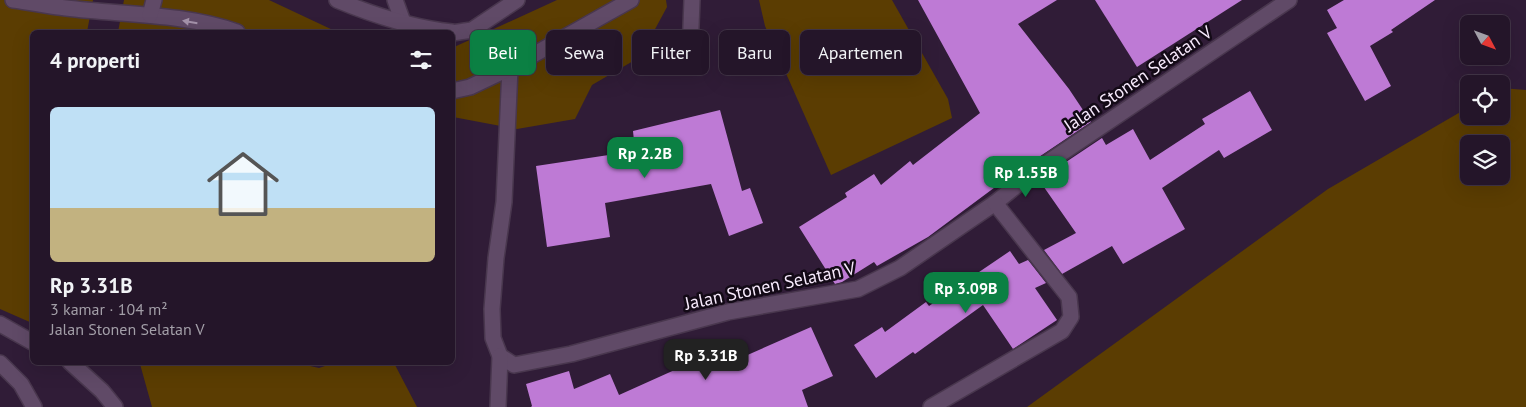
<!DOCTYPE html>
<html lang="id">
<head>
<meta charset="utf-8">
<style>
  :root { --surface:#241529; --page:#2c1e31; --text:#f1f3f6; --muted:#a39fa8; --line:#413446; --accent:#0b8043 }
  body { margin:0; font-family:"PT Sans",sans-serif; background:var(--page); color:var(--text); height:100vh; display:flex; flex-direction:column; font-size:19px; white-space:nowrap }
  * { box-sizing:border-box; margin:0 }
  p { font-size:16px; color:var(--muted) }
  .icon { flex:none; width:28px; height:28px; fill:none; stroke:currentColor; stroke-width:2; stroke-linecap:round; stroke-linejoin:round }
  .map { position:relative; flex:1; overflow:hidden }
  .side { position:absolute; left:30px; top:30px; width:425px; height:335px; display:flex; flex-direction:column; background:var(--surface); border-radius:8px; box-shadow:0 5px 20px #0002,0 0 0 1px var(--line) }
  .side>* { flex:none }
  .hud { position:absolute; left:470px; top:30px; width:475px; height:45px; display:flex; gap:10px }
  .needle { width:32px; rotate:131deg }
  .buttons { position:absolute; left:1460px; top:15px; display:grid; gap:10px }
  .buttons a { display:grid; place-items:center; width:50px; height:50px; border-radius:8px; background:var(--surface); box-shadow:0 5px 20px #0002,0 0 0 1px var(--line); font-size:25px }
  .price { position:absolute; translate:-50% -42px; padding:0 11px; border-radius:10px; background:var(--accent); color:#fff; font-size:16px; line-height:32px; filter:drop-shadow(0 1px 2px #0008) }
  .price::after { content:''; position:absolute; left:50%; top:30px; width:15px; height:11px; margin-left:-8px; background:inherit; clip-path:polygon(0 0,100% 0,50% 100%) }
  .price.on { background:#222; color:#fff }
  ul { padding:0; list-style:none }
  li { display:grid; align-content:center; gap:10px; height:265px; padding:0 20px }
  li span { display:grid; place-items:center; height:155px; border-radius:8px; color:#555 }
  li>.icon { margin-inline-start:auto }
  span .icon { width:90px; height:90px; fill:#fffc; stroke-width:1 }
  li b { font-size:21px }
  h2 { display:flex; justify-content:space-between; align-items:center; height:60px; padding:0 20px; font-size:21px }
  .tag { padding:0 18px; border-radius:8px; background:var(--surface); box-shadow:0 5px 20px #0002,0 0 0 1px var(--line); font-size:18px; line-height:45px }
  .tag.on { background:var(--accent); color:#fff }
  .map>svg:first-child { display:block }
  .green { fill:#5b3d02; fill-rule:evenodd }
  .building { fill:#be7ad5 }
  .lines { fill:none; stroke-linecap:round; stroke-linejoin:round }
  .lane-casing { stroke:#49374e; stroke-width:18 }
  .street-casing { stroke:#49374e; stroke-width:18 }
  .secondary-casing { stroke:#49374e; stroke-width:18 }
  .lane { stroke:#604a67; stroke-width:15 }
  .street { stroke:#604a67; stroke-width:15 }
  .secondary { stroke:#604a67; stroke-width:15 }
  .oneway { fill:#a492aa }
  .labels { text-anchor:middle; stroke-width:5; stroke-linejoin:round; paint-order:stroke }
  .street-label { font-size:18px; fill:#f7eafc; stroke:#130a16 }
</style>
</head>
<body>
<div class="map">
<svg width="1526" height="407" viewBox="0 0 1526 407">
  <rect width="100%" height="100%" fill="#301c37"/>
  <g class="green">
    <polygon points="0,0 93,0 87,32 32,32 32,323 0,309"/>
    <polygon points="124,0 269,0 335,31 346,32 118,32"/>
    <polygon points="557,0 666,0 667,7 640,57 592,85 575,119 517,129 453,117 452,48"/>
    <polygon points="759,0 892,0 948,99 952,118 831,175 765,26"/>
    <path d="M 1501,88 L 1526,90 L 1526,407 L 1027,407 L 1328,189 L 1469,107 L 1469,116 L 1501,116 ZM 1469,144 L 1501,144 L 1501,176 L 1469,176 Z"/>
    <polygon points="292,362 319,368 334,363 394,363 417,407 152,407 140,364 136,363"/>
  </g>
  <g class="building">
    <polygon points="918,0 1057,0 1018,24 1069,89 1091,122 1027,165 1007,181 1006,179 928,237 877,266 874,262 842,282 835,284 799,227 847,197 845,193 874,174 881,185 910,161 913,165 980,113"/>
    <polygon points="1095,0 1242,0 1137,67"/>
    <polygon points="1344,0 1435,0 1391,30 1393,32 1370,46 1391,86 1365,101 1327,33 1337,28 1327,10"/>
    <polygon points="1250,91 1272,130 1224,158 1219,150 1162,188 1185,229 1123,264 1112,246 1062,274 1044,250 1076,233 1039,180 1102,138 1106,145 1133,129 1150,160 1205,124 1202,119"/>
    <polygon points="720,110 742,191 750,188 763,223 729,236 711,184 605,203 610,237 547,247 536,166 635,151 633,131"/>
    <polygon points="1010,251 1019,264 1028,260 1046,283 1035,288 1057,320 1013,349 983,305 915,354 913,352 876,378 854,345 882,327 885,332 926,302 929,306"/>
    <polygon points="811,327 833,376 802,390 808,407 531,407 532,406 526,384 569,371 574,389 610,374 619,395 679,368 677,362 722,348 727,364"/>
  </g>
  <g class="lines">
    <defs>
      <g id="lane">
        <polyline points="690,52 692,0"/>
        <polyline points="0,363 21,384 34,407"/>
      </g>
      <g id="street">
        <polyline points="395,0 403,22"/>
        <polyline points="510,68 504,202 496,258 492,309 493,338 500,356 514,365 571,354 728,312 858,289 900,268 995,203 1032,173 1289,0"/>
        <polyline points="498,407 500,356"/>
        <polyline points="931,407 1062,331 1071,317 1069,297 995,203"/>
      </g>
      <g id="secondary">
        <path d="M 13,0 C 30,2 48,6 66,8 C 123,15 183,13 237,32"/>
        <path d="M 337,0 C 373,15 414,28 452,32"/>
        <polyline points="150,15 154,0"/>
        <polyline points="452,33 472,30 517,0"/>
        <polyline points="452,91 470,87 510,68 631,0"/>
        <polyline points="0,324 32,342"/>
        <polyline points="70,362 102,391 115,407"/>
      </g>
    </defs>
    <use href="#lane" class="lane-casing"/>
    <use href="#street" class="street-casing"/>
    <use href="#secondary" class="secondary-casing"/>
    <use href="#lane" class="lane"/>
    <use href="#street" class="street"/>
    <use href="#secondary" class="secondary"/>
  </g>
  <defs><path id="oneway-solid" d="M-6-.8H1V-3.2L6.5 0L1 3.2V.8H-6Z" transform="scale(1.25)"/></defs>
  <use class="oneway" href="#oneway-solid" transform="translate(190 22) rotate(-170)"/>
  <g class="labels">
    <g class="street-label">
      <text transform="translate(1138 79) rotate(-34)" y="6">Jalan Stonen Selatan V</text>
      <text transform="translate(770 286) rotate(-12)" y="6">Jalan Stonen Selatan V</text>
    </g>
  </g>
</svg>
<div class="buttons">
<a><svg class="needle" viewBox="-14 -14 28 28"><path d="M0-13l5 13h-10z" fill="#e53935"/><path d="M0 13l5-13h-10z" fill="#a39fa8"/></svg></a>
<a><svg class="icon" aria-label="locate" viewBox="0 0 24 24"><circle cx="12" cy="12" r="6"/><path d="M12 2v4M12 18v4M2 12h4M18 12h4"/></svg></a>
<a><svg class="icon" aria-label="layers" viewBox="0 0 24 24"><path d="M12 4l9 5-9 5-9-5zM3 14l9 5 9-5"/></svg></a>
</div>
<b class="price" style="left:645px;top:179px">Rp 2.2B</b>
<b class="price" style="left:1026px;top:198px">Rp 1.55B</b>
<b class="price" style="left:966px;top:314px">Rp 3.09B</b>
<b class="price on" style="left:706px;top:381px">Rp 3.31B</b>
<div class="hud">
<a class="tag on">Beli</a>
<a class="tag">Sewa</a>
<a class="tag">Filter</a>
<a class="tag">Baru</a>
<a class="tag">Apartemen</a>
</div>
<section class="side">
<h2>4 properti<svg class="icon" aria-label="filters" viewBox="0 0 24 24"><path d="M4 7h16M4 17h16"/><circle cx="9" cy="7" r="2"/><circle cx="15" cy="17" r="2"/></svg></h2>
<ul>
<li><span style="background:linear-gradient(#bfe0f5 65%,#c2b280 0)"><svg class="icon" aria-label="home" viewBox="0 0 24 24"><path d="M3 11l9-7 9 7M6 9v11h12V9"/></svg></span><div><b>Rp 3.31B</b><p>3 kamar · 104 m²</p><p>Jalan Stonen Selatan V</p></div></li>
</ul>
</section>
</div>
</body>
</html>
